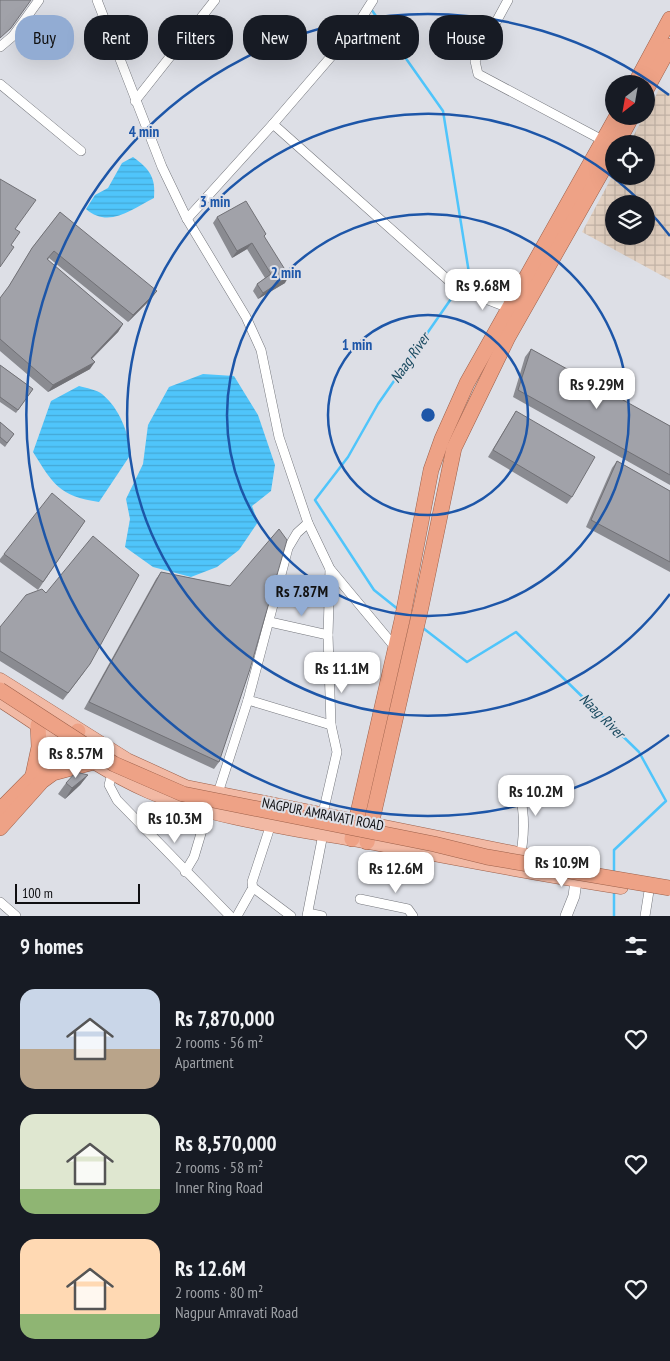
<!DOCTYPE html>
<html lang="en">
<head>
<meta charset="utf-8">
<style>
  :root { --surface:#171b24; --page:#20242c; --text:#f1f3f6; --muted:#9ea1a6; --accent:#92acd3 }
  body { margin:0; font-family:"PT Sans Narrow",sans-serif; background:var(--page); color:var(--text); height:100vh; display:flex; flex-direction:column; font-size:19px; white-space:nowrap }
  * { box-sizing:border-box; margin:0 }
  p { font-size:16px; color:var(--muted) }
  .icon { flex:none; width:28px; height:28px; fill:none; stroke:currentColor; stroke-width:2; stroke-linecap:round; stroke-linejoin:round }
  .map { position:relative; height:916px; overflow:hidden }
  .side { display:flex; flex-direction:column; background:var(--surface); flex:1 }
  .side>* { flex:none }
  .guide { position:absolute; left:15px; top:15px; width:640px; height:45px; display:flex; gap:10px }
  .needle { width:32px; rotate:211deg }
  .tools { position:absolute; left:605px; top:75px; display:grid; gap:10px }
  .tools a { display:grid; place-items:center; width:50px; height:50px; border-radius:50%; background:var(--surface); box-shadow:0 5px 20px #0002; font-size:25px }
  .scale { position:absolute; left:15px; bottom:12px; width:125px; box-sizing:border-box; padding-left:5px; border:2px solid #0f0f12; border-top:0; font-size:14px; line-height:18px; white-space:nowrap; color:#0f0f12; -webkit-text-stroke:4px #dddfe6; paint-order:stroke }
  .price { position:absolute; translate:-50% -42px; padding:0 11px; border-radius:10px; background:#fff; color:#222; font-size:16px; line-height:32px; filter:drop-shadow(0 1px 2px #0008) }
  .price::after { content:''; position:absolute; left:50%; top:30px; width:15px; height:11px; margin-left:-8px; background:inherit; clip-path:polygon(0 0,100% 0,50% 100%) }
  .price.current { background:var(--accent); color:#111 }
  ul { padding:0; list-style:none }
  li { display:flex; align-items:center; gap:15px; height:125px; padding:0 20px }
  li span { display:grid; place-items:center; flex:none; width:140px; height:100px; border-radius:15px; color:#555 }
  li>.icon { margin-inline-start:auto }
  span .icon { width:60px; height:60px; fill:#fffc; stroke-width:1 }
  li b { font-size:21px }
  h2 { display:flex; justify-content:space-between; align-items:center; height:60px; padding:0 20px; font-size:21px }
  .tag { padding:0 18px; border-radius:20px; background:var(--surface); box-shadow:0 5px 20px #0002; font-size:18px; line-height:45px }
  .tag.current { background:var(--accent); color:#111 }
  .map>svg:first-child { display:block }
  .industrial { fill:url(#industrial-grid); fill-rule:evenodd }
  .water { fill:url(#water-rules) }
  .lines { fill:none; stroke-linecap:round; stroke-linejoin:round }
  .stream { stroke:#4fc5fb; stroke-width:2.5 }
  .minor-casing { stroke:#74767c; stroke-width:10 }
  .tertiary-casing { stroke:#74767c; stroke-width:12 }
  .primary-casing { stroke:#9d604a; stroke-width:15 }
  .trunk-casing { stroke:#9d604a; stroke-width:16 }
  .minor { stroke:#fff; stroke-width:9 }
  .tertiary { stroke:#fff; stroke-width:11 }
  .primary { stroke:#f2b9a4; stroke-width:14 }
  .trunk { stroke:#eea286; stroke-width:15 }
  .trunk-bridge-casing { stroke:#9d604a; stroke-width:16; stroke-linecap:butt }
  .trunk-bridge { stroke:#eea286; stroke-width:15 }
  .wall { fill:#8a8b91 }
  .shaded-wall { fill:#717176 }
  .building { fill:#a1a2a9; stroke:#717176 }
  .ring { fill:none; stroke:#1d56a8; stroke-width:2.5 }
  .labels { text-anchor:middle; stroke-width:4; stroke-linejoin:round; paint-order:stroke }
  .street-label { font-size:14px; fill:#0f0f12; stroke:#dddfe6 }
  .water-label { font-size:15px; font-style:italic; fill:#19495f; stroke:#dddfe6 }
  .centre { fill:#1d56a8; stroke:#dddfe6; stroke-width:2.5 }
  .ring-label { font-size:15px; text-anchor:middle; font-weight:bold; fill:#1d56a8; stroke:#dddfe6; stroke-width:4; stroke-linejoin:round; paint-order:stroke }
</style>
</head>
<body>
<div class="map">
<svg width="670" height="916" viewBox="0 0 670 916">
  <defs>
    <pattern id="industrial-grid" width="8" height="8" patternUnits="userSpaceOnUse" patternTransform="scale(1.25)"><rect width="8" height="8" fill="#e4d2c2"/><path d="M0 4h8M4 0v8" fill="none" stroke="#c2b3a6"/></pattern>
    <pattern id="water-rules" width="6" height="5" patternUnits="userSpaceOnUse" patternTransform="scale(1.25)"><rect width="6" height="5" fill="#4fc5fb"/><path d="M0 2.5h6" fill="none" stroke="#44a8d6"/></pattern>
  </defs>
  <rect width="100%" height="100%" fill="#dddfe6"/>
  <path class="industrial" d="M 659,89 L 670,95 L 670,280 L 582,232 L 614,173 L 614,176 L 646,176 L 646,144 L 629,144 L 644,116 L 646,116 ZM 614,204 L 646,204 L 646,236 L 614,236 Z"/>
  <g class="water">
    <path d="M 133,157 C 150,169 156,178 154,198 C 132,209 109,229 86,209 L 95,195 L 108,188 L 122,163 Z"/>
    <polygon points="203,374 234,376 258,415 275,465 271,491 252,506 258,522 239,550 217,567 191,577 153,567 125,547 130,519 126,499 143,464 148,425 169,387"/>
    <path d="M 79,386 C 86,388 97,390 102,394 C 120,409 128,432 131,454 L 99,502 C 59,496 53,484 33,452 L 51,401 Z"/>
  </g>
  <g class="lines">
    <g class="stream">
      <polyline points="371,9 443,111 469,273 378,404 348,457 315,500 374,590 399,610"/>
      <polyline points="423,628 467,662 516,632 639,752 666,801 614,850 614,872"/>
      <polyline points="614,916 614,890"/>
    </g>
    <defs>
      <g id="minor">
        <polyline points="97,0 162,167 187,219 246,317 261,350 279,437 308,523 330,569 394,646"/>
        <polyline points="508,0 475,61 478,74 606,142"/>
        <polyline points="0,47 13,36 39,0"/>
        <polyline points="0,84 81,151"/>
        <polyline points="135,101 215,0"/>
        <polyline points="273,124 354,30 373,0"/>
        <polyline points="187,219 273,124 456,287"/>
        <polyline points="465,291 509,308"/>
        <polyline points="270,622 328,635"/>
        <polyline points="248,700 331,725"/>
        <polyline points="112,774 109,785 117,800 230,916"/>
        <path d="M 516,783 C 525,807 525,828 521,854"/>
        <polyline points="218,793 248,700 288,548 297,533 308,523"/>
        <polyline points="323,813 337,752 331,725 328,635 330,569"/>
        <polyline points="185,872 194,857 208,810"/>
        <polyline points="253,890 252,882 271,824"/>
        <polyline points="360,899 408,909 413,916"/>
        <polyline points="0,902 16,916"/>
        <polyline points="308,913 322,916"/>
        <polyline points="237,916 251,891 255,889 291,916"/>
        <polyline points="307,916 323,834"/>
        <polyline points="645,916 649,891"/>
      </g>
      <polyline id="tertiary" points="566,916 574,896 577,873"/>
      <g id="primary">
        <polyline points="0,680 127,760 186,787 563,863"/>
        <path d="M 0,700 C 49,731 94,767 148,791 C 211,818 296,829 364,841 C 450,857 535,874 621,887"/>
      </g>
      <g id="trunk">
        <polyline points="635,84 670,19"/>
        <polyline points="646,90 670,46"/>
        <polyline points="617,144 632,116"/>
        <polyline points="33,775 39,747 38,725"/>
        <polyline points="0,810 78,731"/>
        <polyline points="0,828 42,781 53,773 94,762 104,746"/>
        <polyline points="352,839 402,620 431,470 442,439 467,383 617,116"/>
        <polyline points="367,842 421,607 454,448 508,337 614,150"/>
      </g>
    </defs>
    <use href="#minor" class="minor-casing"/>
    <use href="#tertiary" class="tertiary-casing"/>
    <use href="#primary" class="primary-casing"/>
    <use href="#trunk" class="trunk-casing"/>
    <use href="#minor" class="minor"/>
    <use href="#tertiary" class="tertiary"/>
    <use href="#primary" class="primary"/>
    <use href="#trunk" class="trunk"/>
    <defs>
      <polyline id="trunk-bridge" points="0,690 114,764 183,794 434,844 487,857 670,888"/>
    </defs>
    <use href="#trunk-bridge" class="trunk-bridge-casing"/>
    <use href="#trunk-bridge" class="trunk-bridge"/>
  </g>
  <g class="wall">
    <polygon points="60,212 152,298 128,322 49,258 48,260 123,324 118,332 92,359 90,369 48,392 0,351 0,298 6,291 32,248"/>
    <polygon points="217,217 266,234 264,237 285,283 258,299 253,291 257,284 265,278 247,249 232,258 213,223"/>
    <polygon points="531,349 670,426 670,485 513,397 525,357"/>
    <polygon points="0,365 33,389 16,413 0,402"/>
    <polygon points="516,411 572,497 567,504 488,457"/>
    <polygon points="0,422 14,434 5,447 0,443"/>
    <polygon points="617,461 670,491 670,572 586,527 612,468"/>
    <polygon points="85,521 38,590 0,562 0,559 4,554"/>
    <polygon points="161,572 230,586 219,762 214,769 84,709 156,579"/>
    <polygon points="46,593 85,671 63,700 0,661 0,627"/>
    <polygon points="88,775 80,785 65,799 58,794 66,783"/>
  </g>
  <g class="shaded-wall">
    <polygon points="252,243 247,249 232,258 237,251"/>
    <polygon points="289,276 285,283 258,299 263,293"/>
    <polygon points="157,291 152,298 128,322 133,315"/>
    <polygon points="123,324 118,332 85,365 91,358"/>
    <polygon points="95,362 90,369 48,392 53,385"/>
    <polygon points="88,775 80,785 65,799 72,788"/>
  </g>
  <g class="building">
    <polygon points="0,0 31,0 11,28 0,38"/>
    <polygon points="0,179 36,200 15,229 20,232 11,245 14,247 0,267"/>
    <polygon points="246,201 266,234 264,236 289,276 263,293 257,284 271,274 252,243 237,251 217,217"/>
    <polygon points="60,212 157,291 133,315 54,251 47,259 123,324 91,358 95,362 53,385 0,339 0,298 9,286 32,248"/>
    <polygon points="531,349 670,426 670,475 518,390"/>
    <polygon points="0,365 33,389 18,410 0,397"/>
    <polygon points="516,411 595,457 572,497 493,450"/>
    <polygon points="0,422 14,434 7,443 0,437"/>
    <polygon points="617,461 670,491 670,562 591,520"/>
    <polygon points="52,493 85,521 43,582 4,554"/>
    <polygon points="279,529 287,540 250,669 219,762 89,702 161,572 230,586"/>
    <polygon points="93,536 139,575 90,664 68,693 0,651 0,627 26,595 42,589 46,593"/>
    <polygon points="76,772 88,775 72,788 66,783"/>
  </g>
  <g class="ring">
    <circle cx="428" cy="415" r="100"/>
    <circle cx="428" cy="415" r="201"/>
    <path d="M670 594A301 301 0 1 1 641 202M646 208A301 301 0 0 1 670 236"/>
    <path d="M669 735A401 401 0 1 1 669 95"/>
  </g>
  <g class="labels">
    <g class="street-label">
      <text transform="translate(323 814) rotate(11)" y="5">NAGPUR AMRAVATI ROAD</text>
    </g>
    <g class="water-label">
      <text transform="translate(410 358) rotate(-55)" y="5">Naag River</text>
      <text transform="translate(602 716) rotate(45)" y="5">Naag River</text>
    </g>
  </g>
  <circle cx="428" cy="415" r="8" class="centre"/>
  <g class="ring-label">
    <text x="144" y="137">4 min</text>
    <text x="215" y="207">3 min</text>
    <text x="286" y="278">2 min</text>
    <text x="357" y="350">1 min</text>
  </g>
</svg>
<div class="tools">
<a><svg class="needle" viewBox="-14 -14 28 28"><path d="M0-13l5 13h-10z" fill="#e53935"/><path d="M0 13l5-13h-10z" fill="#9ea1a6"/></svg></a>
<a><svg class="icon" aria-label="locate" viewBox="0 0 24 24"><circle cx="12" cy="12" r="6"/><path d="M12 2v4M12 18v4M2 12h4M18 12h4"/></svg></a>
<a><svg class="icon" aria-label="layers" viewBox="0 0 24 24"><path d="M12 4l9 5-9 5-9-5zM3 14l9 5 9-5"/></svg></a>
</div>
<div class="scale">100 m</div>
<b class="price" style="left:483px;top:311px">Rs 9.68M</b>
<b class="price" style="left:597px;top:410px">Rs 9.29M</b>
<b class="price current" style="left:302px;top:617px">Rs 7.87M</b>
<b class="price" style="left:342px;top:694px">Rs 11.1M</b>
<b class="price" style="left:76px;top:779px">Rs 8.57M</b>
<b class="price" style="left:536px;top:817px">Rs 10.2M</b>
<b class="price" style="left:175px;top:844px">Rs 10.3M</b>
<b class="price" style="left:562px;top:888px">Rs 10.9M</b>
<b class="price" style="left:396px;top:894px">Rs 12.6M</b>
<div class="guide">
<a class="tag current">Buy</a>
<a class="tag">Rent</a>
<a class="tag">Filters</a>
<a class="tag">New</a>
<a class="tag">Apartment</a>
<a class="tag">House</a>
</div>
</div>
<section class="side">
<h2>9 homes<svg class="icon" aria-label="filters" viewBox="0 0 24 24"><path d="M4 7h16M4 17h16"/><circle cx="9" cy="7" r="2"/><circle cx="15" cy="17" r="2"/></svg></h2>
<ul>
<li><span style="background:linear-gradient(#c9d6e8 60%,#b9a48a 0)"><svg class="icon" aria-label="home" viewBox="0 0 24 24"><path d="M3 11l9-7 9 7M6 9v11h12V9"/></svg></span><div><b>Rs 7,870,000</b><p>2 rooms · 56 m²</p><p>Apartment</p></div><svg class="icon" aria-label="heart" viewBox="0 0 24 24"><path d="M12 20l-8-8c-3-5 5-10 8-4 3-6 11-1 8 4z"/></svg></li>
<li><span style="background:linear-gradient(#dfe7d0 75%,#8fb573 0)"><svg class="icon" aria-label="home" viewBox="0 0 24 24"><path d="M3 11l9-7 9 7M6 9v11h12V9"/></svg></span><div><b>Rs 8,570,000</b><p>2 rooms · 58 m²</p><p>Inner Ring Road</p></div><svg class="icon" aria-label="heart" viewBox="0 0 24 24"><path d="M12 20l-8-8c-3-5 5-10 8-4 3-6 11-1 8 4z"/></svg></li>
<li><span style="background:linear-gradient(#ffd9b3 75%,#8fb573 0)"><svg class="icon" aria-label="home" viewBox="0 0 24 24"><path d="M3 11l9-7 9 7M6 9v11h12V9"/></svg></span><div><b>Rs 12.6M</b><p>2 rooms · 80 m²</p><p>Nagpur Amravati Road</p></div><svg class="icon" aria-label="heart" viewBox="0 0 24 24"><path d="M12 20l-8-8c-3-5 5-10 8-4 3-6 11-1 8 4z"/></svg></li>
</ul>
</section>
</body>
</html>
